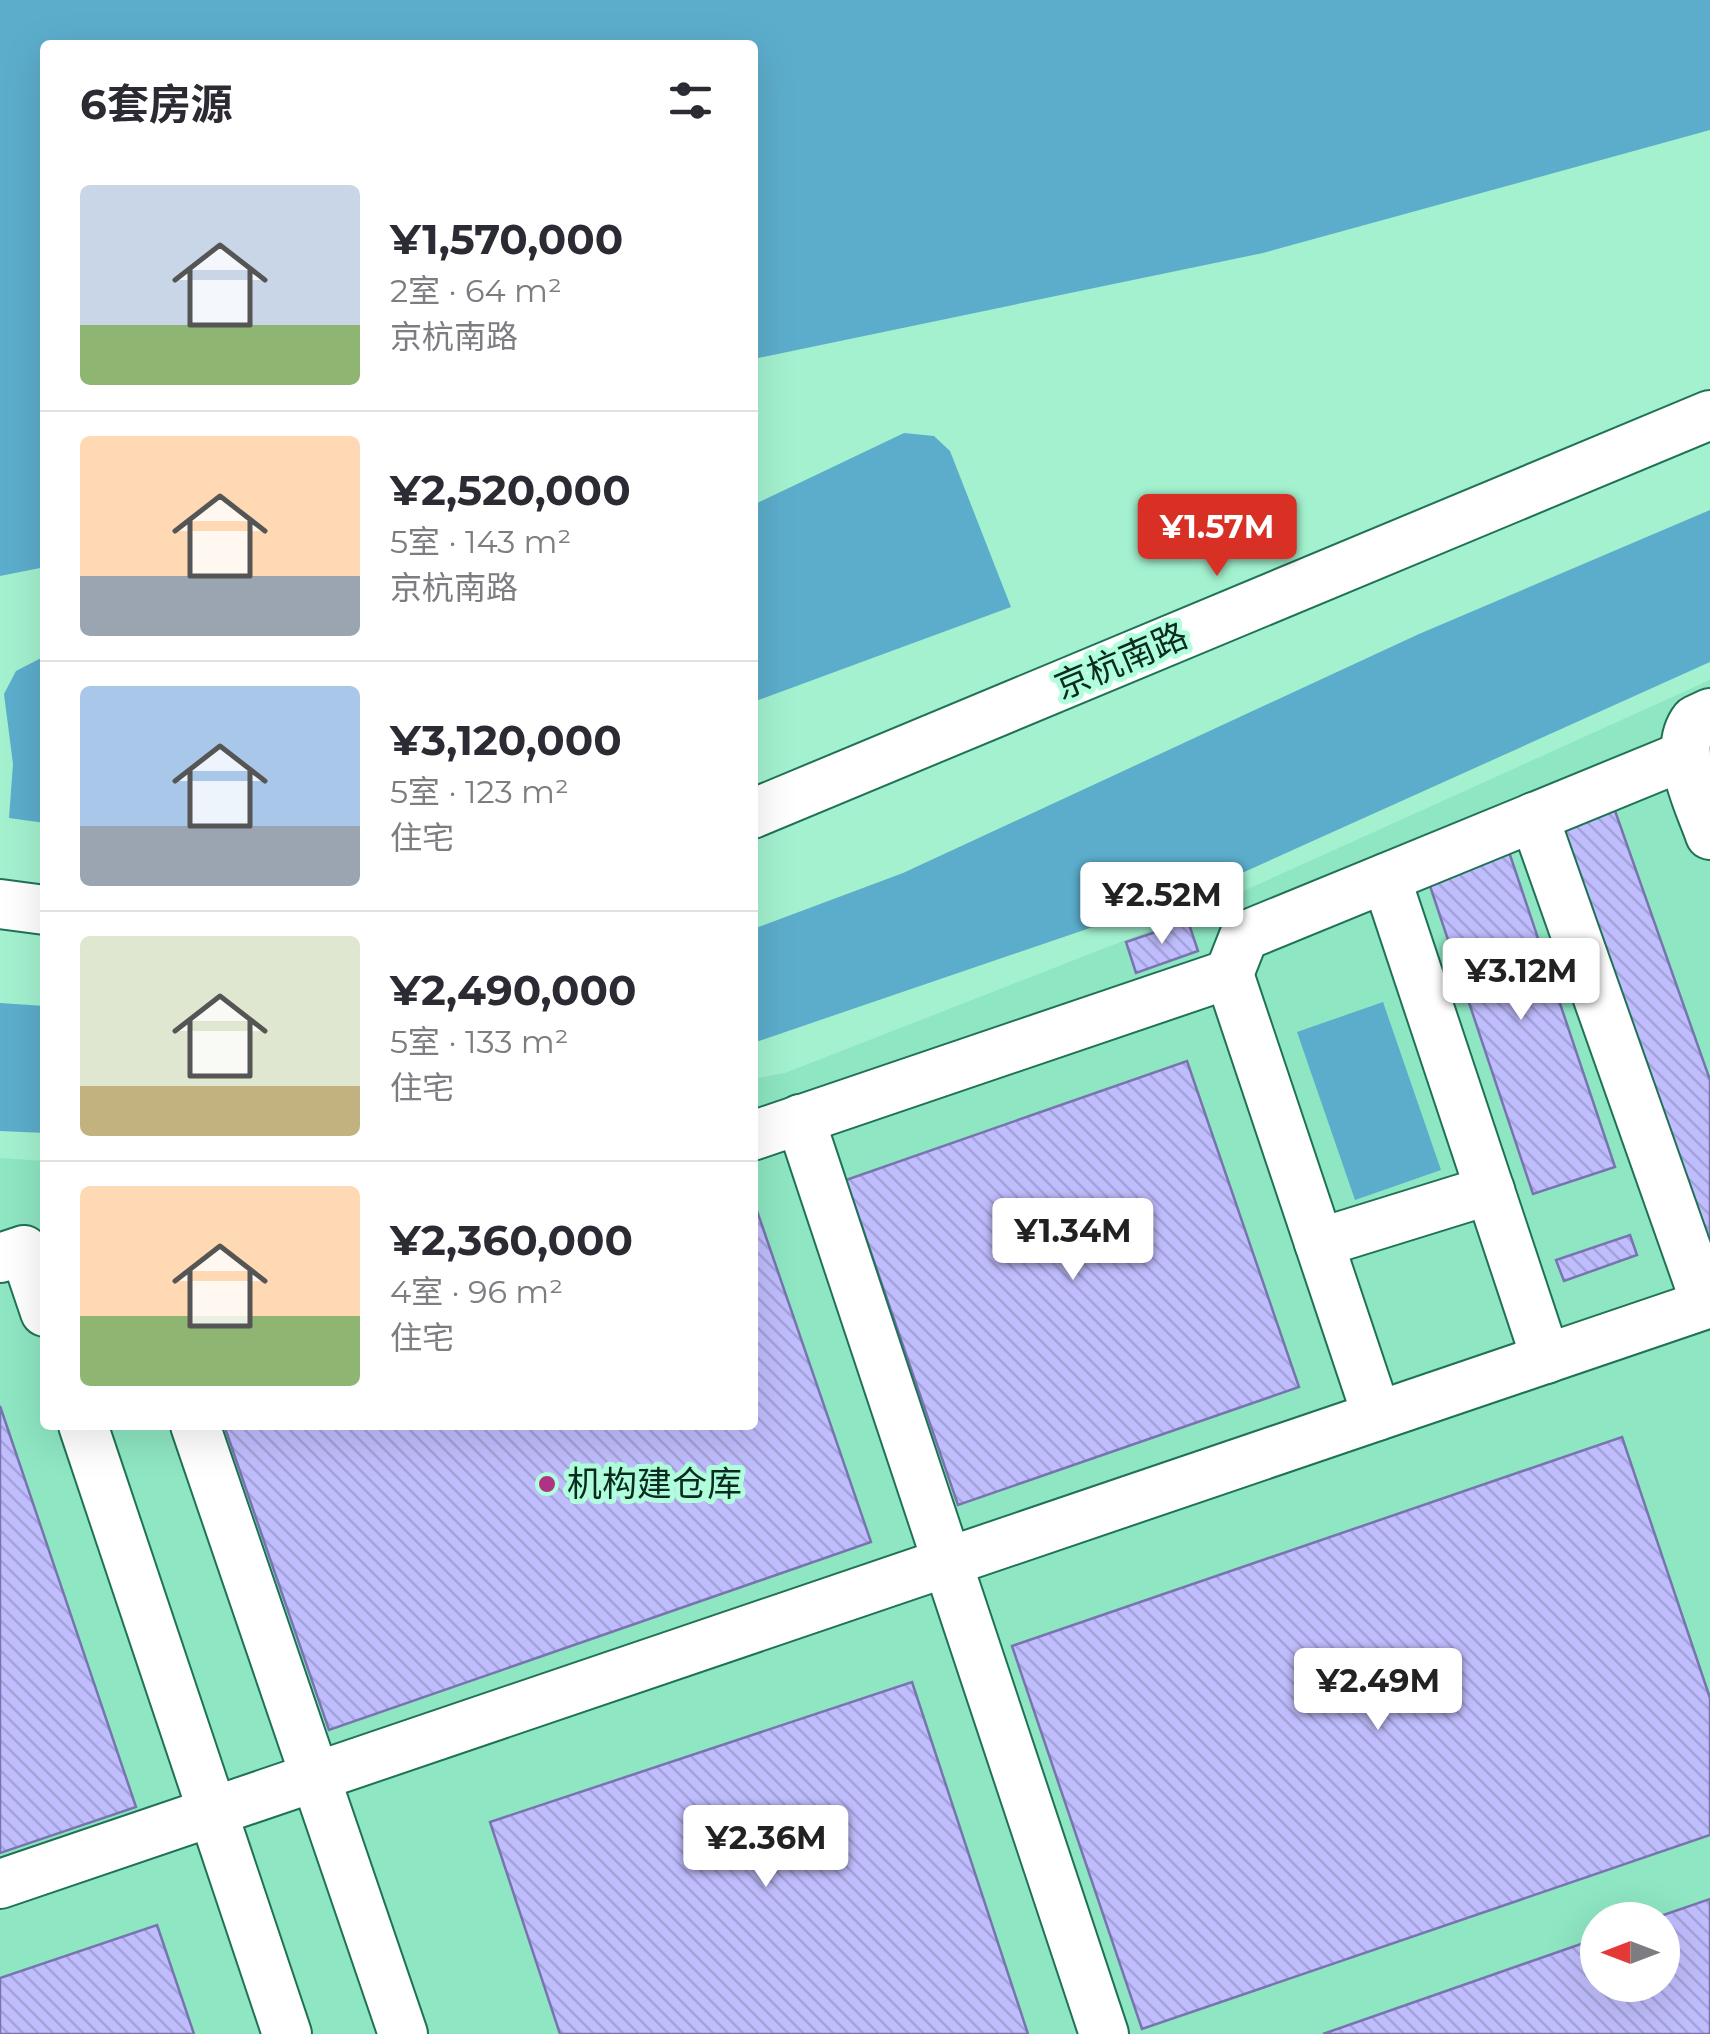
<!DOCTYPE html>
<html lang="zh">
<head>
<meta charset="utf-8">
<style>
  :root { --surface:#fff; --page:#f7f7f7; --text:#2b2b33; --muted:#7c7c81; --line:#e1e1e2; --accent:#d93025 }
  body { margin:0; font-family:Montserrat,"Noto Sans SC",sans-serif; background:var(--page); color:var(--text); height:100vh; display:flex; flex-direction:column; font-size:38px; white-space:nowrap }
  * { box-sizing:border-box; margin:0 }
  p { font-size:32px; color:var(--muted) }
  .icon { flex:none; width:55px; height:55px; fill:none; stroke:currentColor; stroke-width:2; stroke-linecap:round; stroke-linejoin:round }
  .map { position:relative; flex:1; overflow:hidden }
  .details { position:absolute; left:40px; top:40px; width:718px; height:1390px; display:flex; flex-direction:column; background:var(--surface); border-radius:10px; box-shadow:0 10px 40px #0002 }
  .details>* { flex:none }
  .needle { width:65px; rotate:270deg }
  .tools { position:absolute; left:1580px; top:1902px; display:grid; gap:20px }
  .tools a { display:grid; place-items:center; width:100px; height:100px; border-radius:50%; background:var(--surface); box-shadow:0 10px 40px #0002; font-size:50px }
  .price { position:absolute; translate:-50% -85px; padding:0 22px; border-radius:10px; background:#fff; color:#222; font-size:32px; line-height:65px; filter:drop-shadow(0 2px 5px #0008) }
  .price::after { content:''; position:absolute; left:50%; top:60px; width:30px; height:22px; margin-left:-15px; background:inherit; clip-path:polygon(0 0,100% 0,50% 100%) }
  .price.active { background:var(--accent); color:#fff }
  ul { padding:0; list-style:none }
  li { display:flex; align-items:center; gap:30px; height:250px; padding:0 40px }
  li+li { border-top:2px solid var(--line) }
  li span { display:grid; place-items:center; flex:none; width:280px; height:200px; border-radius:10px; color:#555 }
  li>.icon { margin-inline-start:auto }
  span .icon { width:120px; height:120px; fill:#fffc; stroke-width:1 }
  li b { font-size:42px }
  h2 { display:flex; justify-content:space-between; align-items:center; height:120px; padding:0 40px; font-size:42px }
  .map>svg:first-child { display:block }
  .built { fill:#8ee6c2; fill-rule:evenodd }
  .water { fill:#5cadcc }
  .building { fill:url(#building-back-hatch); stroke:#7774af; stroke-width:2.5 }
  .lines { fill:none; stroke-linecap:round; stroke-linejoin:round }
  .minor-casing { stroke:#207256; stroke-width:52 }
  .minor { stroke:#fff; stroke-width:48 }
  .poi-dot { fill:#b03282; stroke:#b0fedc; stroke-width:4 }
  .labels { text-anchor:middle; stroke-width:10; stroke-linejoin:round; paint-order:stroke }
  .street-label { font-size:35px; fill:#0a2b1f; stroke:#b0fedc }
  .poi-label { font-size:35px; fill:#0a2b1f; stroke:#b0fedc; text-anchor:start }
</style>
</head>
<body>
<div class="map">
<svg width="1710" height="2034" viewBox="0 0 1710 2034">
  <defs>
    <pattern id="building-back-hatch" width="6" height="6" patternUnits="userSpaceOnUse" patternTransform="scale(2.5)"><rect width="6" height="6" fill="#c0bdfe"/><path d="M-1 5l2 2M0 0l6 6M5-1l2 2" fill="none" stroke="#a4a3d9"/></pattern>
  </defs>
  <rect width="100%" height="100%" fill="#a3f1cf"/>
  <path class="built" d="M 1710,680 L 1710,2034 L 0,2034 L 0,1158 L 45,1161 L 45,1425 L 752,1425 L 753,1079 L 785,1073 L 1195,913 ZM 1598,1920 L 1662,1920 L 1662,1985 L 1598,1985 Z"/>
  <g class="water">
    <polygon points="0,0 1710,0 1710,130 1263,253 753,359 752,45 45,45 45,567 0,576"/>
    <polygon points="904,433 934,436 950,451 1011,607 753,702 753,505"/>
    <polygon points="1710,510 1710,662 1213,886 753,1043 753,929 903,873 1419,634"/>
    <polygon points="45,656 45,823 9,818 13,764 4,694 16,671"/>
    <polygon points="1383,1002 1441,1170 1355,1200 1297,1032"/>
    <polygon points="0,1003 45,1006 45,1133 0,1131"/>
  </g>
  <g class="building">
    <polygon points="1614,808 1710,1080 1710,1237 1703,1239 1558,828"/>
    <polygon points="1509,852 1615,1167 1533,1194 1428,880"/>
    <polygon points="1188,921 1198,951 1136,973 1126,942"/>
    <polygon points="1187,1061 1299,1387 958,1505 846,1180"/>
    <polygon points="756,1208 871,1542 329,1730 224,1425 752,1425"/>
    <polygon points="1630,1235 1637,1255 1564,1281 1556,1260"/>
    <polygon points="0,1406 136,1807 0,1853"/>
    <polygon points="1622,1437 1710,1698 1710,1835 1142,2029 1012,1646"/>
    <polygon points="912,1682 1028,2034 560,2034 490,1822"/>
    <polygon points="1710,1899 1710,2034 1323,2034 1598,1938 1598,1985 1662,1985 1662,1920 1649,1920"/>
    <polygon points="157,1925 194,2034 0,2034 0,1978"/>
  </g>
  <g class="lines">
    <defs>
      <g id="minor">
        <path d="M 1710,713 L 1695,720 C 1671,751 1699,803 1710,835"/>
        <polyline points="752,814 1710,415"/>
        <polyline points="1534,817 1706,1304"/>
        <polyline points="1386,878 1546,1359"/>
        <polyline points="0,904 45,910"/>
        <polyline points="1229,974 1244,936 1686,755"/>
        <polyline points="800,1119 1104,2034"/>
        <polyline points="752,1136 1229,974 1377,1416"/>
        <polyline points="1319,1243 1490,1190"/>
        <polyline points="0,1258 24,1250 45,1312"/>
        <polyline points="83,1425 287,2034"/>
        <polyline points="195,1425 403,2034"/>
        <polyline points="0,1884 1710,1303"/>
      </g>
    </defs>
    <use href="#minor" class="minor-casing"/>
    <use href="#minor" class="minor"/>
  </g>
  <circle class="poi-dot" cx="547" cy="1484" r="10"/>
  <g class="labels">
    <g class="street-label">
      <text transform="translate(1121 661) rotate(-23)" y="12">京杭南路</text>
    </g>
    <g class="poi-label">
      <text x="567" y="1496">机构建仓库</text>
    </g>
  </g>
</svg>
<div class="tools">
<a><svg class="needle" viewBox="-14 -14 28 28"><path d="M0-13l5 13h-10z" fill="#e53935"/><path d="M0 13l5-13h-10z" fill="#7c7c81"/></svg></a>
</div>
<b class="price active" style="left:1217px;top:579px">¥1.57M</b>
<b class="price" style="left:1162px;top:947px">¥2.52M</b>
<b class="price" style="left:1521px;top:1023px">¥3.12M</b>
<b class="price" style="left:1073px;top:1283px">¥1.34M</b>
<b class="price" style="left:1378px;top:1733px">¥2.49M</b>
<b class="price" style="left:766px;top:1890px">¥2.36M</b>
<section class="details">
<h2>6套房源<svg class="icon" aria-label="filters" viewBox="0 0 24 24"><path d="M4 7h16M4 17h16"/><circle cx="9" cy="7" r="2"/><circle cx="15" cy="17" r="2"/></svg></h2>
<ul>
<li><span style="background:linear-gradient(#c9d6e8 70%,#8fb573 0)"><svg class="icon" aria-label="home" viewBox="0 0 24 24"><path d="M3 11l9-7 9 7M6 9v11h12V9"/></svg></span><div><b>¥1,570,000</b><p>2室 · 64 m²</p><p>京杭南路</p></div></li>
<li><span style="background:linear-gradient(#ffd9b3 70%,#9aa5b1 0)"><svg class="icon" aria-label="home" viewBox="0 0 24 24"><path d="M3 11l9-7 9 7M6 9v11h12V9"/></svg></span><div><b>¥2,520,000</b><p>5室 · 143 m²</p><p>京杭南路</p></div></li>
<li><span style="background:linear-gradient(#a9c7e8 70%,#9aa5b1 0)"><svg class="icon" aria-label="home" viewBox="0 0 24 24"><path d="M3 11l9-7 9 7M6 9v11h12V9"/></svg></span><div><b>¥3,120,000</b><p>5室 · 123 m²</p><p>住宅</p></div></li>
<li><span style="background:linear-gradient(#dfe7d0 75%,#c2b280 0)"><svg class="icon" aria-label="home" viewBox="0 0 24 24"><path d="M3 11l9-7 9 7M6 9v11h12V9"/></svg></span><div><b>¥2,490,000</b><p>5室 · 133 m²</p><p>住宅</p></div></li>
<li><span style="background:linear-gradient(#ffd9b3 65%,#8fb573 0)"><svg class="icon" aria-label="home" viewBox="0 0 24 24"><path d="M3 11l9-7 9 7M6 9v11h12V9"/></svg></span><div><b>¥2,360,000</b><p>4室 · 96 m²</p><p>住宅</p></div></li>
</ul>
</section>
</div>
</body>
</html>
